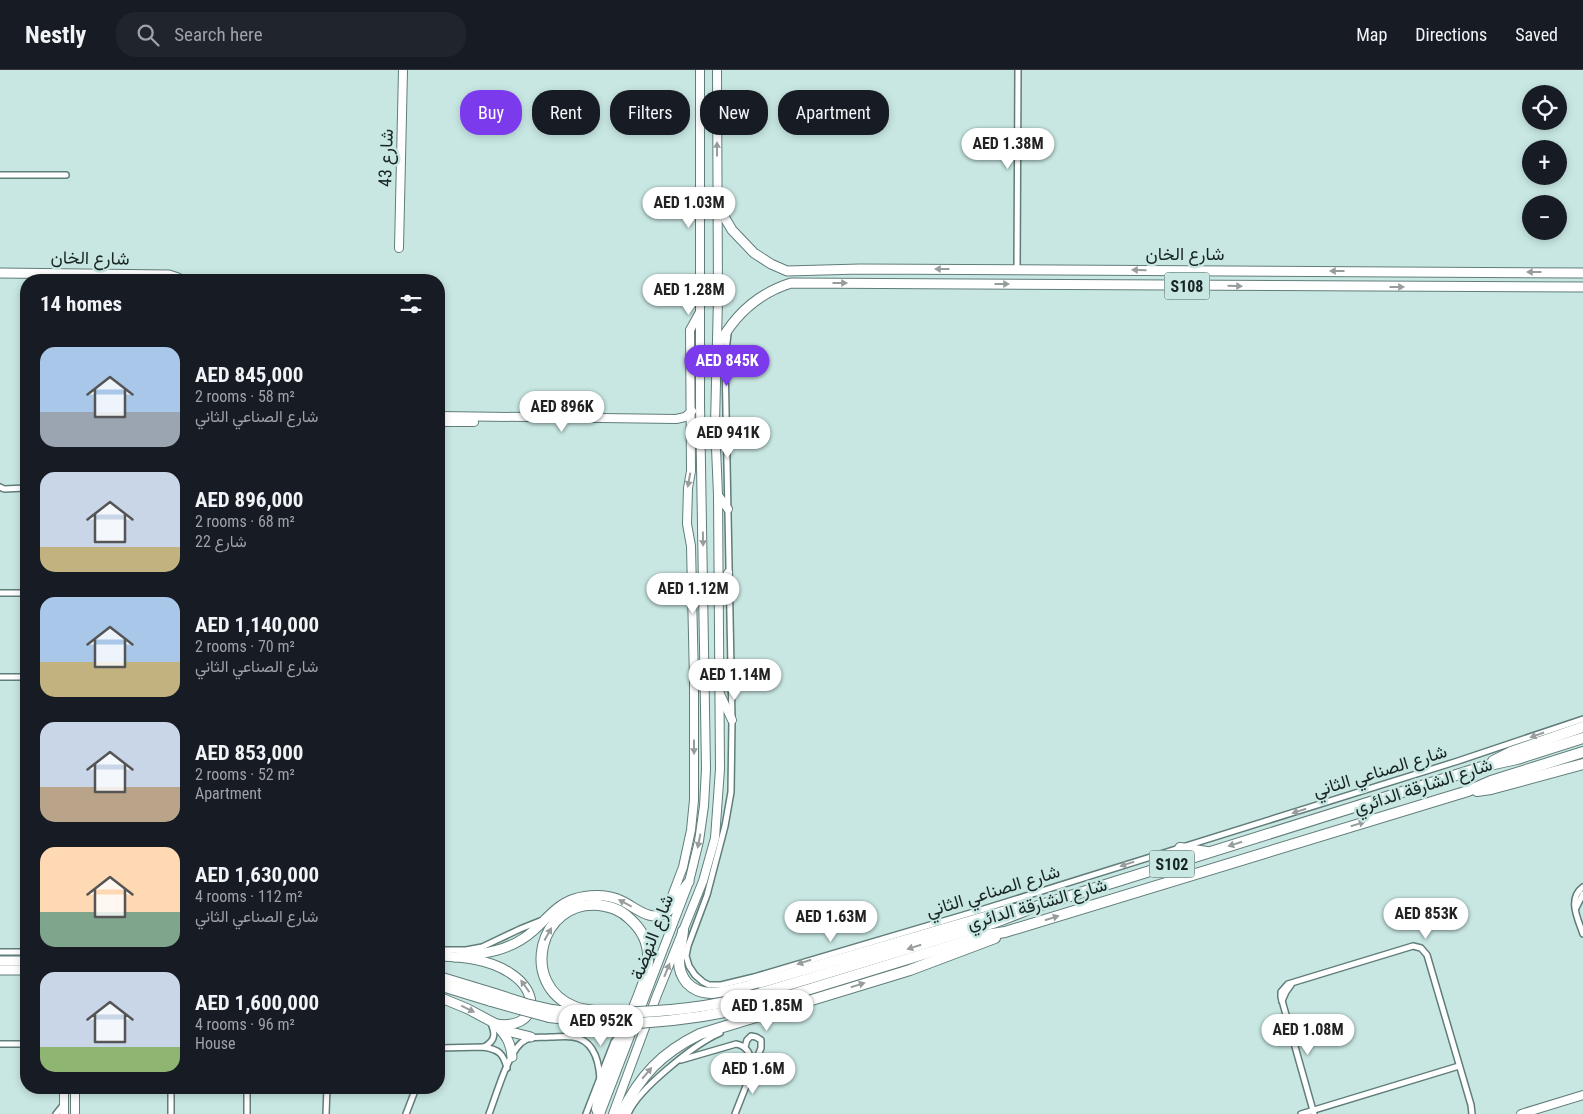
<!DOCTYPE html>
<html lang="en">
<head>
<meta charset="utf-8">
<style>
  :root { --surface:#171b24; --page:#20242c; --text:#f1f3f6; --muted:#9ea1a6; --line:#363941; --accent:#7c3aed }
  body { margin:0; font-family:"Roboto Condensed",Vazirmatn,sans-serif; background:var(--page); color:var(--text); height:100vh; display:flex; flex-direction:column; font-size:19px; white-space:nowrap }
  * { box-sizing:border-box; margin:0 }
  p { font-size:16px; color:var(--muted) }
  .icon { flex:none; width:28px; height:28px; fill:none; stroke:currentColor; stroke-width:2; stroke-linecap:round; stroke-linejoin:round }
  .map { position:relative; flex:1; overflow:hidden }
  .side { position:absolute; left:20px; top:204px; width:425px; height:820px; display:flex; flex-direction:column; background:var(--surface); border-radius:20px; box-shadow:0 2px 8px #0003 }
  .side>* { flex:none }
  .top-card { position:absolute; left:460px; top:20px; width:475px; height:45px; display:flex; gap:10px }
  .buttons { position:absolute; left:1522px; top:15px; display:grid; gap:10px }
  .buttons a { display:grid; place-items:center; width:45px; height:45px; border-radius:50%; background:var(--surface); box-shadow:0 2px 8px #0003; font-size:25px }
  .price { position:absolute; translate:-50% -42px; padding:0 11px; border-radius:18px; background:#fff; color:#222; font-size:16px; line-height:32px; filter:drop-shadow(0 1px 2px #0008) }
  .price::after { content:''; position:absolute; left:50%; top:30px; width:15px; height:11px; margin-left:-8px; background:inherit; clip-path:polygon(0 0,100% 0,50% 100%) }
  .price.on { background:var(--accent); color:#fff }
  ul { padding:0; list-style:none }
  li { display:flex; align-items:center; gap:15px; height:125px; padding:0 20px }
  li span { display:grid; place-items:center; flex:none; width:140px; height:100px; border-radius:15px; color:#555 }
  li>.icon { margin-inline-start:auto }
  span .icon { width:60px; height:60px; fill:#fffc; stroke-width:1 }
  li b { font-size:21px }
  h2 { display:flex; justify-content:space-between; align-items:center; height:60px; padding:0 20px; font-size:21px }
  .pill { padding:0 18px; border-radius:20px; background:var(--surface); box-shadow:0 2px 8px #0003; font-size:18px; line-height:45px }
  .pill.on { background:var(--accent); color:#fff }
  header { display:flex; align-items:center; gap:30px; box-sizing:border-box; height:70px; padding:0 25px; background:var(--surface); border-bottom:1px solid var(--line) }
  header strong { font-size:24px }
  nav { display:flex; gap:28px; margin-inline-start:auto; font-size:18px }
  .search { width:350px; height:45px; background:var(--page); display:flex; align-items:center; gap:12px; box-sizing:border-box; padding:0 18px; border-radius:20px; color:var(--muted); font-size:19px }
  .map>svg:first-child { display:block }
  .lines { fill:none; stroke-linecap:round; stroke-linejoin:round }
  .street-casing { stroke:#607d7a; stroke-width:8 }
  .secondary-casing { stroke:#607d7a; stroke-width:10 }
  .primary-casing { stroke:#607d7a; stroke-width:11 }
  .highway-casing { stroke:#607d7a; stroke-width:12 }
  .street { stroke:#fff; stroke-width:5 }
  .secondary { stroke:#fff; stroke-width:8 }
  .primary { stroke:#fff; stroke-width:9 }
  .highway { stroke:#fff; stroke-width:10 }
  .highway-bridge-casing { stroke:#607d7a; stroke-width:12; stroke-linecap:butt }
  .highway-bridge { stroke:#fff; stroke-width:10 }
  .oneway { fill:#979c9c }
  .labels { text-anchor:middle; stroke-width:5; stroke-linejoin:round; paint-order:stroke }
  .shield { fill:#c8e7e3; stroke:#4d5e5d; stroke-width:1 }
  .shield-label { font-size:16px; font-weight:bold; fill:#182423 }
  .street-label { font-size:18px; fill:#182423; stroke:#c8e7e3 }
</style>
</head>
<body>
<header>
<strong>Nestly</strong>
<div class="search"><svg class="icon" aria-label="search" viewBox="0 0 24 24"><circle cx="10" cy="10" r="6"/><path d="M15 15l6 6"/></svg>Search here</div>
<nav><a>Map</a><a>Directions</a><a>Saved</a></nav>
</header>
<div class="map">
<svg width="1583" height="1044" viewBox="0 0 1583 1044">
  <rect width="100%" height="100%" fill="#c8e7e3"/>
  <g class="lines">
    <defs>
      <g id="street">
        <polyline points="0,105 66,105"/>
        <polyline points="1017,199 1018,0"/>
        <polyline points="83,210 83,209"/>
        <polyline points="728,264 725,289 732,650 731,722 725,756 707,825 688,876 686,886 689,896 695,905 703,912 709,915 721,915 754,907 984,839 1458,691 1583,649"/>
        <polyline points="0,417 4,419 26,418"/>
        <polyline points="0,523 26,523"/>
        <polyline points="0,607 26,607"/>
        <path d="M 1583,817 C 1567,829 1578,849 1583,864"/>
        <polyline points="1576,838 1583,824"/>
        <polyline points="439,880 466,880 482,877 520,859 540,851"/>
        <polyline points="0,882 26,882"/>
        <polyline points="1282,931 1286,922 1291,915"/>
        <polyline points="0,974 26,974"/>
        <path d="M 484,977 C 497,970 495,962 490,951"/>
        <path d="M 439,978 L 484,977 C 499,980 503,983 507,998"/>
        <path d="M 681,990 L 736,974 C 748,976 751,985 752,997"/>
        <polyline points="171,1018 171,1044"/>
        <polyline points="56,1044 64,1034"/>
        <polyline points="247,1044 247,1018"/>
        <polyline points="326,1044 327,1018"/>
        <polyline points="406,1044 416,1018"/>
        <path d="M 489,1044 C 496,1026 507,986 521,973 C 531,965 538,968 550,967 C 558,967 566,966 573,967 C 594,970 599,992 600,1009"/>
        <polyline points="586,1044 614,972 620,964"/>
        <path d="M 628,1044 C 637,1020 696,973 720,963"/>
        <polyline points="735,1044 761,978 761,970 756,967 751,966 747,970 745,977"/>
        <polyline points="1301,1044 1459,996"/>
        <polyline points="1314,1044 1281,927 1281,922 1288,914 1413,876 1421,878 1427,885 1471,1035 1472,1044"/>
      </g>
      <g id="secondary">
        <polyline points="399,178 403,0"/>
        <polyline points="167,210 168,210"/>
        <polyline points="439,346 676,349 685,347 692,341"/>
        <polyline points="439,352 474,352"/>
        <polyline points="718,425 728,439"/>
        <polyline points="719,523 728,503"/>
        <polyline points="720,624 732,650"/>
        <polyline points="666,842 683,797 691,760 694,730 694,611 691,476 687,454 688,418 691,401 690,260 700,242"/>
        <polyline points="64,1018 64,1044"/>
        <polyline points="75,1044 75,1018"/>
        <polyline points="600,1044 689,812 699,771 704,736 706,699 700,334 700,0"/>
        <polyline points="613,1044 657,925 703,811 715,768 720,699 718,425 715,354 718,228 717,0"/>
        <polyline points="1521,1044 1583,1025"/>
      </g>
      <g id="primary">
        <polyline points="718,127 722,143 732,160 754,183 771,194 787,201 860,199 1583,203"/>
        <polyline points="0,203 169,205 178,208"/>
        <path d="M 716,280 C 732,247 756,224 791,213 L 1583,217"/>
        <path d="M 439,886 C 463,887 489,889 510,903 C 542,923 537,960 496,954"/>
        <path d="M 455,887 C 483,884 511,881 533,861 C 546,850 556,835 574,829 C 589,824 608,824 622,831 C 637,838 650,853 667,842 C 678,835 680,820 689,812"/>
        <polyline points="0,891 26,891"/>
        <polyline points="0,900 26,900"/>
        <polyline points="439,927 468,939 511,962 531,967"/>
        <path d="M 499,958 C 507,967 511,974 512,987"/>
      </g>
      <g id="highway">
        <polyline points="1493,691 1511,682 1583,657"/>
        <polyline points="1477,721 1491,719 1583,694"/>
        <polyline points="1180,778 1207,782"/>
        <path d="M 683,861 C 682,871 679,881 679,891 C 679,899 682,907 687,913 C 703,930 726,921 745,917 L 1009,840 L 1022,838"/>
        <polyline points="439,907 495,924"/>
        <polyline points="439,915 491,931"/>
        <polyline points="761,923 993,853 1035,837 1485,696 1517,689 1583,668"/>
        <polyline points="761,934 986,865 1005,862 1468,721 1491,711 1583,682"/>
        <polyline points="552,940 584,944"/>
        <polyline points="549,947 611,954"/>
        <path d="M 599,1044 L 597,1039 L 598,1031 C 609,1002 620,972 632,943 C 638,926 648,907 648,889 C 649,873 641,859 630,849 C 621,840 612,837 599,835 C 539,829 518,915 575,937 C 586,941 600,941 612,943"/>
        <path d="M 621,1044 C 640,1006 661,983 700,964 L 910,900 L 995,868"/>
      </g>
    </defs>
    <use href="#street" class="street-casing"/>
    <use href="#secondary" class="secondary-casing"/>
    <use href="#primary" class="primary-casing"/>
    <use href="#highway" class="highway-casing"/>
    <use href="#street" class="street"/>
    <use href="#secondary" class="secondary"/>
    <use href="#primary" class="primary"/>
    <use href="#highway" class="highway"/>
    <defs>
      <g id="highway-bridge">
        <polyline points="495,924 526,934 552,940"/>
        <polyline points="491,931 549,947"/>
        <path d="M 612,943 C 663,942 712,938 761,923"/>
        <path d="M 611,954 C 662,953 711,947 761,934"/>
      </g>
    </defs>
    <use href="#highway-bridge" class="highway-bridge-casing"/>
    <use href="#highway-bridge" class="highway-bridge"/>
  </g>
  <defs><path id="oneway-solid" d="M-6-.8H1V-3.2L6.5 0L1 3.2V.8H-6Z" transform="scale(1.25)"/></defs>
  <g class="oneway">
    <use href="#oneway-solid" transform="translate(717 79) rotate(-90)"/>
    <use href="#oneway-solid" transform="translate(942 199) rotate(-180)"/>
    <use href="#oneway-solid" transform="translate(1139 200) rotate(-179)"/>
    <use href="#oneway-solid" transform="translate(1337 201) rotate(-180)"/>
    <use href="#oneway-solid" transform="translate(1534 202) rotate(-180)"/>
    <use href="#oneway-solid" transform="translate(840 213)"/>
    <use href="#oneway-solid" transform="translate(1002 214)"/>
    <use href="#oneway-solid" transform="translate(1235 216) rotate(1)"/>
    <use href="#oneway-solid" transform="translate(1397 217)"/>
    <use href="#oneway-solid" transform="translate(689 410) rotate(100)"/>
    <use href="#oneway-solid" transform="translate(703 469) rotate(89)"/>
    <use href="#oneway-solid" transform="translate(1537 665) rotate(161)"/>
    <use href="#oneway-solid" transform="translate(694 677) rotate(90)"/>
    <use href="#oneway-solid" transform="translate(1299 741) rotate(163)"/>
    <use href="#oneway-solid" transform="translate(1358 754) rotate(-17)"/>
    <use href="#oneway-solid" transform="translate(699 771) rotate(101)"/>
    <use href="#oneway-solid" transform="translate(1235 774) rotate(162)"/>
    <use href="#oneway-solid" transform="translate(1127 794) rotate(162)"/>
    <use href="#oneway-solid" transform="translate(625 833) rotate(-152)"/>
    <use href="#oneway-solid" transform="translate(1052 848) rotate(-17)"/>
    <use href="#oneway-solid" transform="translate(548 864) rotate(-61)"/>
    <use href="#oneway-solid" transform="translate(914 877) rotate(163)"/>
    <use href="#oneway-solid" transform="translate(804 892) rotate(163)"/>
    <use href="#oneway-solid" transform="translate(667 900) rotate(-68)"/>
    <use href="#oneway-solid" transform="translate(858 915) rotate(-17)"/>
    <use href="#oneway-solid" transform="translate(525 916) rotate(-126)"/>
    <use href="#oneway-solid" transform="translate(468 939) rotate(26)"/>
    <use href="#oneway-solid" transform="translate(647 1003) rotate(-50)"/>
  </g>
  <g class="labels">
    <g class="shield">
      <rect x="1164.5" y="202.5" width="45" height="27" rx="4"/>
      <rect x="1149.5" y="780.5" width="45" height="27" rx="4"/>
    </g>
    <g class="shield-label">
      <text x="1187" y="222">S108</text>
      <text x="1172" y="800">S102</text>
    </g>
    <g class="street-label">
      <text transform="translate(386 88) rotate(-88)" y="6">شارع 43</text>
      <text x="1185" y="190">شارع الخان</text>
      <text transform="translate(90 188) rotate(1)" y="6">شارع الخان</text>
      <text transform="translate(1380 701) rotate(-17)" y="6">شارع الصناعي الثاني</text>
      <text transform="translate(1423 716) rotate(-18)" y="6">شارع الشارقة الدائري</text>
      <text transform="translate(993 821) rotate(-17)" y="6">شارع الصناعي الثاني</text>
      <text transform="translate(1037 834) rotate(-16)" y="6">شارع الشارقة الدائري</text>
      <text transform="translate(652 867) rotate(-69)" y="6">شارع النهضة</text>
    </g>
  </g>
</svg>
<div class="buttons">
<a><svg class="icon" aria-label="locate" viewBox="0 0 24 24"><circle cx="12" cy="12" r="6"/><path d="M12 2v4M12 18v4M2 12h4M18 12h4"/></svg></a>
<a>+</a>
<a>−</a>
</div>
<b class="price" style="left:1008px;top:100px">AED 1.38M</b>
<b class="price" style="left:689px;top:159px">AED 1.03M</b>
<b class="price" style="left:689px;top:246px">AED 1.28M</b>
<b class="price on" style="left:727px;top:317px">AED 845K</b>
<b class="price" style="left:562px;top:363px">AED 896K</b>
<b class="price" style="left:728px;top:389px">AED 941K</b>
<b class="price" style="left:693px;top:545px">AED 1.12M</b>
<b class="price" style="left:735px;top:631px">AED 1.14M</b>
<b class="price" style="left:1426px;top:870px">AED 853K</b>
<b class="price" style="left:831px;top:873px">AED 1.63M</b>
<b class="price" style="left:767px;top:962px">AED 1.85M</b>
<b class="price" style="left:601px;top:977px">AED 952K</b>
<b class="price" style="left:1308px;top:986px">AED 1.08M</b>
<b class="price" style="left:753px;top:1025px">AED 1.6M</b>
<div class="top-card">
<a class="pill on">Buy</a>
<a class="pill">Rent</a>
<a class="pill">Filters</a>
<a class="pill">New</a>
<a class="pill">Apartment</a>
</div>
<section class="side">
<h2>14 homes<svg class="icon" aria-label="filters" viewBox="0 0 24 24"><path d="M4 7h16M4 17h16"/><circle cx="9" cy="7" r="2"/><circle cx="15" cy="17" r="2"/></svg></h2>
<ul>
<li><span style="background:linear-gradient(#a9c7e8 65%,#9aa5b1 0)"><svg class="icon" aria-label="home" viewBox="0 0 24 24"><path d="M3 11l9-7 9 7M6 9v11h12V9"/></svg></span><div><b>AED 845,000</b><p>2 rooms · 58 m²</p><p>شارع الصناعي الثاني</p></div></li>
<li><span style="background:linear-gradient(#c9d6e8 75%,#c2b280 0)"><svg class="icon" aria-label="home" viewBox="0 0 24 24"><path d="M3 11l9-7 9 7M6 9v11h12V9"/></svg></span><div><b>AED 896,000</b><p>2 rooms · 68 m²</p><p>شارع 22</p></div></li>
<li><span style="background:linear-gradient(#a9c7e8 65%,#c2b280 0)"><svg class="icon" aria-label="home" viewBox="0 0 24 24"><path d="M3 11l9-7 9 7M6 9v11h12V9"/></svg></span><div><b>AED 1,140,000</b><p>2 rooms · 70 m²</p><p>شارع الصناعي الثاني</p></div></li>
<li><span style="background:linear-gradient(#c9d6e8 65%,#b9a48a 0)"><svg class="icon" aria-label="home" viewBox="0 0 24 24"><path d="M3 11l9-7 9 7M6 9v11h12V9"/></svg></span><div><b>AED 853,000</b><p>2 rooms · 52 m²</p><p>Apartment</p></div></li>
<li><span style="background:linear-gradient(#ffd9b3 65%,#7fa58c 0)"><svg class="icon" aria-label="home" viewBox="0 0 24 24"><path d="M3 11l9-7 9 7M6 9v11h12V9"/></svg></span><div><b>AED 1,630,000</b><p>4 rooms · 112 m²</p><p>شارع الصناعي الثاني</p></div></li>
<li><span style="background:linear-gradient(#c9d6e8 75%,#8fb573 0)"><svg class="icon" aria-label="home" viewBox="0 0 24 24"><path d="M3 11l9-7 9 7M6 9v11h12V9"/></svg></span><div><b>AED 1,600,000</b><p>4 rooms · 96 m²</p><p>House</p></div></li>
</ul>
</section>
</div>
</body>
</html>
